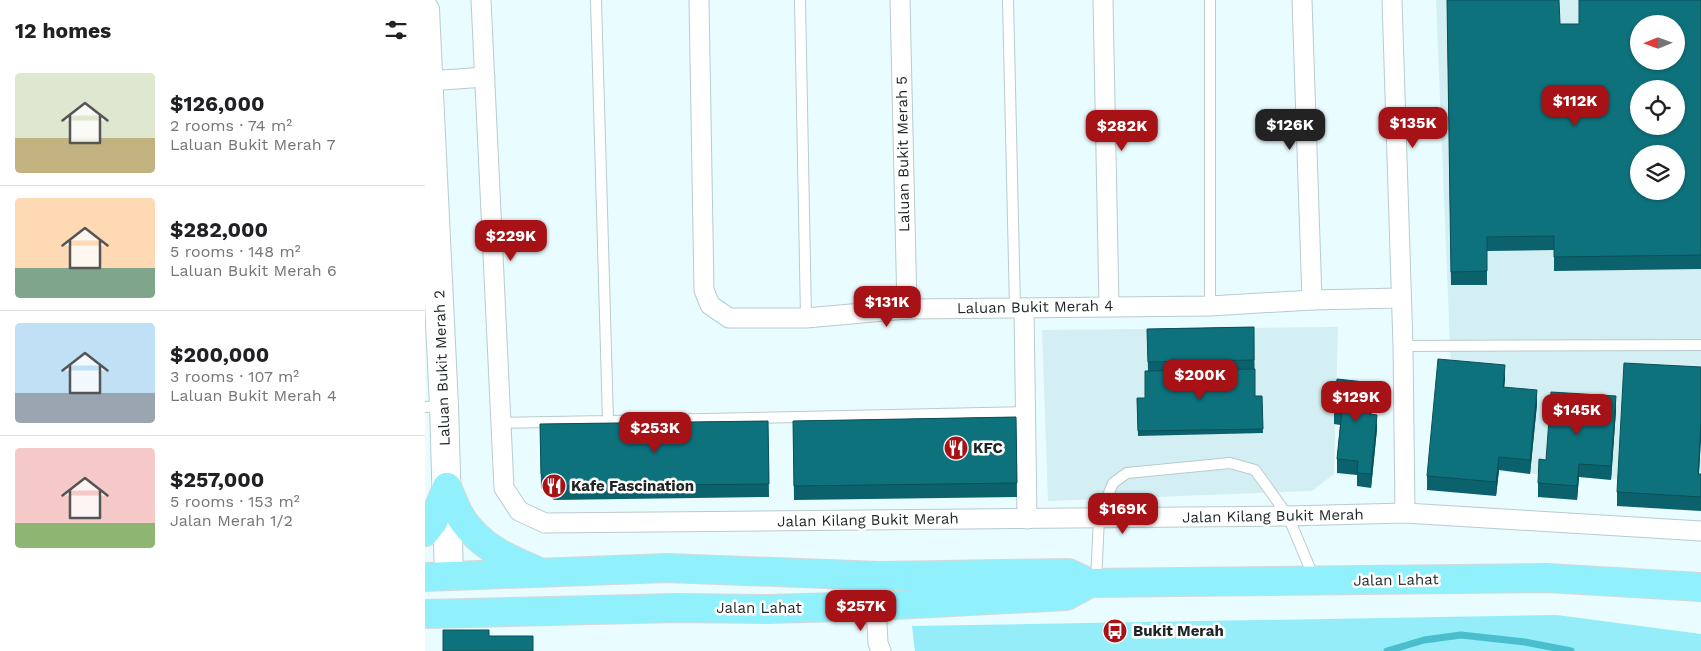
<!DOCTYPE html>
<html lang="en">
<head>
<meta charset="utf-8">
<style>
  :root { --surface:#fff; --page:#f6f6f6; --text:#202124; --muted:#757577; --line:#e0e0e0; --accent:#a71216 }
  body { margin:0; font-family:"Work Sans",sans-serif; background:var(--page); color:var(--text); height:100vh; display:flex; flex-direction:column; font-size:19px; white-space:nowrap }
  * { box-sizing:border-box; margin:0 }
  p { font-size:16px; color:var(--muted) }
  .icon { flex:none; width:28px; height:28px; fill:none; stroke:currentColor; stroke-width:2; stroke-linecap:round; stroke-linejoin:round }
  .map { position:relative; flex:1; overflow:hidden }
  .drawer { display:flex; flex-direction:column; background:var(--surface); width:425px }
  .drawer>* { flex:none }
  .needle { width:32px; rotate:269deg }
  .buttons { position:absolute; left:1205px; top:15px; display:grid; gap:10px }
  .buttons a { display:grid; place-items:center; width:55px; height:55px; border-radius:50%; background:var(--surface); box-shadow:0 1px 4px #0004; font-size:25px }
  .price { position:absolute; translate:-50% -42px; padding:0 11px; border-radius:10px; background:var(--accent); color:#fff; font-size:16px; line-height:32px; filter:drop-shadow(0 1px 2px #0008) }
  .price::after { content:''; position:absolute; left:50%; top:30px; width:15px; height:11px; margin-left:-8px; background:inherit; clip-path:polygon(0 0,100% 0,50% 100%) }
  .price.current { background:#222; color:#fff }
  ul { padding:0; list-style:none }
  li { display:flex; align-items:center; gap:15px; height:125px; padding:0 15px }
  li+li { border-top:1px solid var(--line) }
  li span { display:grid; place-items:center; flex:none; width:140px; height:100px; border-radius:5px; color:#555 }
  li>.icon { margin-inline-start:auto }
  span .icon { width:60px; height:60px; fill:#fffc; stroke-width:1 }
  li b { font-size:21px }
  h2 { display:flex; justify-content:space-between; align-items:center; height:60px; padding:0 15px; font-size:21px }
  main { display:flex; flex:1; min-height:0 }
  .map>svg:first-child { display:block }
  .built { fill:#d3eff3; fill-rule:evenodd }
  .green { fill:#95edfa }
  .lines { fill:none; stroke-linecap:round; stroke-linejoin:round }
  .stream { stroke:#4abecd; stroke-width:7 }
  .lane-casing { stroke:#b9cbce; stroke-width:12 }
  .street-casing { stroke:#b9cbce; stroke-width:21 }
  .secondary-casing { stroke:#b9cbce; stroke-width:30 }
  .primary-casing { stroke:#d6d8d8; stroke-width:30 }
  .lane { stroke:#fff; stroke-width:10 }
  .street { stroke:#fff; stroke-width:19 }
  .secondary { stroke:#fff; stroke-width:28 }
  .primary { stroke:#90f1fd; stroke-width:28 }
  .wall { fill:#0c626c }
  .shaded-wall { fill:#0a5058 }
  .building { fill:#0e727d; stroke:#0a5058; fill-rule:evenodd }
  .labels { text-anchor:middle; stroke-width:5; stroke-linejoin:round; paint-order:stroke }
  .street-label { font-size:15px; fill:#1e2526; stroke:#fff }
  .poi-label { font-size:15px; font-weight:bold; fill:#1e2526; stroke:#fff; text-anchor:start }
</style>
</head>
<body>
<main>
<section class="drawer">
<h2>12 homes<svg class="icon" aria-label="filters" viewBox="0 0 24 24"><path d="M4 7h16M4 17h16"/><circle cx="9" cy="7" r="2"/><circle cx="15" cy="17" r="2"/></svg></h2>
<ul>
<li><span style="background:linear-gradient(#dfe7d0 65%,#c2b280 0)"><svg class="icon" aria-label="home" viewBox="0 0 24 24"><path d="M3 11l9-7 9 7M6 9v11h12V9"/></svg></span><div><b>$126,000</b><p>2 rooms · 74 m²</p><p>Laluan Bukit Merah 7</p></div></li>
<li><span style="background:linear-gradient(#ffd9b3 70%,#7fa58c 0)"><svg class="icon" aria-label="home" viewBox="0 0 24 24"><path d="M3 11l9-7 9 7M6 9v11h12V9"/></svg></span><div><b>$282,000</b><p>5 rooms · 148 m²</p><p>Laluan Bukit Merah 6</p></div></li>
<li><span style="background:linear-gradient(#bfe0f5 70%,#9aa5b1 0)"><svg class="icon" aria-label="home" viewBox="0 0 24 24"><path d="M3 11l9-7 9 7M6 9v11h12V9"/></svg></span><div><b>$200,000</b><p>3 rooms · 107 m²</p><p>Laluan Bukit Merah 4</p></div></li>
<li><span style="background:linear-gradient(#f6c9c9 75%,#8fb573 0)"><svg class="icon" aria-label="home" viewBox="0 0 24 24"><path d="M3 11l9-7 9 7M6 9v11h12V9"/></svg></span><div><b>$257,000</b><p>5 rooms · 153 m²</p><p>Jalan Merah 1/2</p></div></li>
</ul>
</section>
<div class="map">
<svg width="1276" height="651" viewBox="0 0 1276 651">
  <rect width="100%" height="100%" fill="#e9fcff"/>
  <g class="built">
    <path d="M 1011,0 L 1276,0 L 1276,484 L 1030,469 ZM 1214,24 L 1251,24 L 1251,61 L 1214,61 ZM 1214,89 L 1251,89 L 1251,126 L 1214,126 ZM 1214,154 L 1251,154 L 1251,191 L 1214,191 Z"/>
    <polygon points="913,327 909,474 887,491 623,501 617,330"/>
  </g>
  <polygon class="green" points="1132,615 1276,634 1276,651 490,651 487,626"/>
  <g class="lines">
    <polyline class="stream" points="962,651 999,640 1036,635 1100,642 1146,651"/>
    <defs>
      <g id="lane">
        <polyline points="375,0 381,318"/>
        <polyline points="583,0 590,308"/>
        <polyline points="785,0 785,306"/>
        <polyline points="978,346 1276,345"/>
        <polyline points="0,407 19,406"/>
        <polyline points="183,421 600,412"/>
        <polyline points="76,423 183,421 171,0"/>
        <polyline points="671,582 674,518 688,483 702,473 805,463 830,470 863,516 889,578"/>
      </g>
      <g id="street">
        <polyline points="56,0 79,488 94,511 120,523 863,516 980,513 1276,531"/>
        <polyline points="274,0 279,290 285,305 304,318 381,318 482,309 785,306 887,300 975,298"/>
        <polyline points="475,0 482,309"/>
        <polyline points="678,0 684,306"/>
        <polyline points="877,0 887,300"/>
        <polyline points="967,0 978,346 980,513"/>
        <polyline points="4,81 60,77"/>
        <polyline points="599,308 602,519"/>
        <polyline points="451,606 453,643 456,651"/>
      </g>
      <polyline id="secondary" points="0,10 19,406 24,576"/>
      <g id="primary">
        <path d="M 22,487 C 27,498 31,510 37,519 C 55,546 81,558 110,570"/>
        <polyline points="0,532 8,522 22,487"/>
        <polyline points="0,577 242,568 455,576 643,573 665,583 1122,578 1276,587"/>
        <polyline points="0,614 252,608 344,609 451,606 641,596 665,583"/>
      </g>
    </defs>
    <use href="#lane" class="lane-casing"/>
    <use href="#street" class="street-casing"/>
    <use href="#secondary" class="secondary-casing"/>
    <use href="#primary" class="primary-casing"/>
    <use href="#lane" class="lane"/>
    <use href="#street" class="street"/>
    <use href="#secondary" class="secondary"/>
    <use href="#primary" class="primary"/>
  </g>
  <g class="wall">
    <polygon points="1022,0 1135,24 1154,24 1276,0 1276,269 1129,271 1129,250 1062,251 1062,285 1026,285"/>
    <polygon points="829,327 830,396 837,396 838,433 713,436 712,398 720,398 723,371 722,329"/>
    <polygon points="1276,367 1276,437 1274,474 1276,474 1276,511 1192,506 1192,492"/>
    <polygon points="1080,379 1079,387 1112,404 1105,474 1074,470 1071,496 1002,490 1002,476"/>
    <polygon points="948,397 946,414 952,429 946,488 932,486 932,475 912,473 912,459 915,425 909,424 909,410"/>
    <polygon points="1191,410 1186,480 1154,477 1152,500 1113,497 1113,483"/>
    <polygon points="591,417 592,497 369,500 368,421"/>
    <polygon points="343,421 344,497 129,500 116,488 115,424"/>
  </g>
  <g class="shaded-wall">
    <polygon points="1080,365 1080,379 1078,401 1078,387"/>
    <polygon points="948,383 948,397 945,428 945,414"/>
    <polygon points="1112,390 1112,404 1105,474 1105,460"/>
    <polygon points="1191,396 1191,410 1186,480 1186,466"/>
    <polygon points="952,415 952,429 946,488 946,474"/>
    <polygon points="1276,423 1276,437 1273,487 1273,474"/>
    <polygon points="1074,457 1074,470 1071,496 1071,482"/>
    <polygon points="1154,464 1154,477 1152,500 1152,486"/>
  </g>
  <g class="building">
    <path d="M 1022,0 L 1134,0 L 1135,24 L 1154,24 L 1154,0 L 1276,0 L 1276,255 L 1129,257 L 1129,236 L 1062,237 L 1062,271 L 1026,272 ZM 1214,24 L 1251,24 L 1251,61 L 1214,61 ZM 1214,89 L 1251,89 L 1251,126 L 1214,126 ZM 1214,154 L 1251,154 L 1251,191 L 1214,191 Z"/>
    <polygon points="829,327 829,360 723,362 722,329"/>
    <polygon points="1013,359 1080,365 1078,387 1112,390 1105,460 1074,457 1071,482 1002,476"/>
    <polygon points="1199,363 1276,367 1276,423 1273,474 1276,474 1276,497 1192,492"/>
    <polygon points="830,369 830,396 837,396 838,429 713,431 712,398 720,398 720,371"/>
    <polygon points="912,379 948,383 945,414 952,415 946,474 932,473 933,461 912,459 917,411 909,410"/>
    <polygon points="1126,392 1191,396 1186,466 1154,464 1152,486 1113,483 1114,459 1121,460"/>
    <polygon points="591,417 592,483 369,486 368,421"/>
    <polygon points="343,421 344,484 129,486 116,474 115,424"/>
    <polygon points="18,630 64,630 64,636 108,636 108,651 18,651"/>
  </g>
  <defs>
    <symbol id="restaurant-disc" viewBox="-11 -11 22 22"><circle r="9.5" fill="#a71216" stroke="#fff"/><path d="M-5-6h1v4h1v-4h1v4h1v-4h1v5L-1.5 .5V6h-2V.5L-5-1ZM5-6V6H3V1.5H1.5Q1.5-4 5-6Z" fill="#fff"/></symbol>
    <symbol id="bus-disc" viewBox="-11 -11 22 22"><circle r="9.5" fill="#a71216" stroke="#fff"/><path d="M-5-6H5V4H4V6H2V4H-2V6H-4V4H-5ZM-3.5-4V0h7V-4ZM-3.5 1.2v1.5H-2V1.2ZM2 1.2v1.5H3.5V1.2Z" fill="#fff"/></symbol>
  </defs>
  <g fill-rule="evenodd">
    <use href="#restaurant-disc" x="517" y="434" width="28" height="28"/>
    <use href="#restaurant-disc" x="115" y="472" width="28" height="28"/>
    <use href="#bus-disc" x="676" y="617" width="28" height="28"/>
  </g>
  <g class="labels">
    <g class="street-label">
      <text transform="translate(478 154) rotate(-91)" y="5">Laluan Bukit Merah 5</text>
      <text transform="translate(610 307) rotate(-1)" y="5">Laluan Bukit Merah 4</text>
      <text transform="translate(17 368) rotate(-92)" y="5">Laluan Bukit Merah 2</text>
      <text transform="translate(848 516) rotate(-1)" y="5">Jalan Kilang Bukit Merah</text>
      <text transform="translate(443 520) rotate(-1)" y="5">Jalan Kilang Bukit Merah</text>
      <text transform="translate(971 580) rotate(-1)" y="5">Jalan Lahat</text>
      <text x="334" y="613">Jalan Lahat</text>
    </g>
    <g class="poi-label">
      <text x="548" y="453">KFC</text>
      <text x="146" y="491">Kafe Fascination</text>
      <text x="708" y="636">Bukit Merah</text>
    </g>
  </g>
</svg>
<div class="buttons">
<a><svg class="needle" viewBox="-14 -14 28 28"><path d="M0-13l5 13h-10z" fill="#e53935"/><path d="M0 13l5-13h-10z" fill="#757577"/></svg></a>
<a><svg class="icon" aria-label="locate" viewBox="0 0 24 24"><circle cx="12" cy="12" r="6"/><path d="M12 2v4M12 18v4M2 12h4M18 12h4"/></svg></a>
<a><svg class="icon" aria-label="layers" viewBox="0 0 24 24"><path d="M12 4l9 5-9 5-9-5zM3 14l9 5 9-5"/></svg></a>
</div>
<b class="price" style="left:1150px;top:127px">$112K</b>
<b class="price" style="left:988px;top:149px">$135K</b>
<b class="price current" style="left:865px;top:151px">$126K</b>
<b class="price" style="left:697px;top:152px">$282K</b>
<b class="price" style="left:86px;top:262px">$229K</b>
<b class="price" style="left:462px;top:328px">$131K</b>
<b class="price" style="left:775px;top:401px">$200K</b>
<b class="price" style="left:931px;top:423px">$129K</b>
<b class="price" style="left:1152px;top:436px">$145K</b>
<b class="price" style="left:230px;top:454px">$253K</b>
<b class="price" style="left:698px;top:535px">$169K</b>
<b class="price" style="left:436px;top:632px">$257K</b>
</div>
</main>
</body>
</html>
